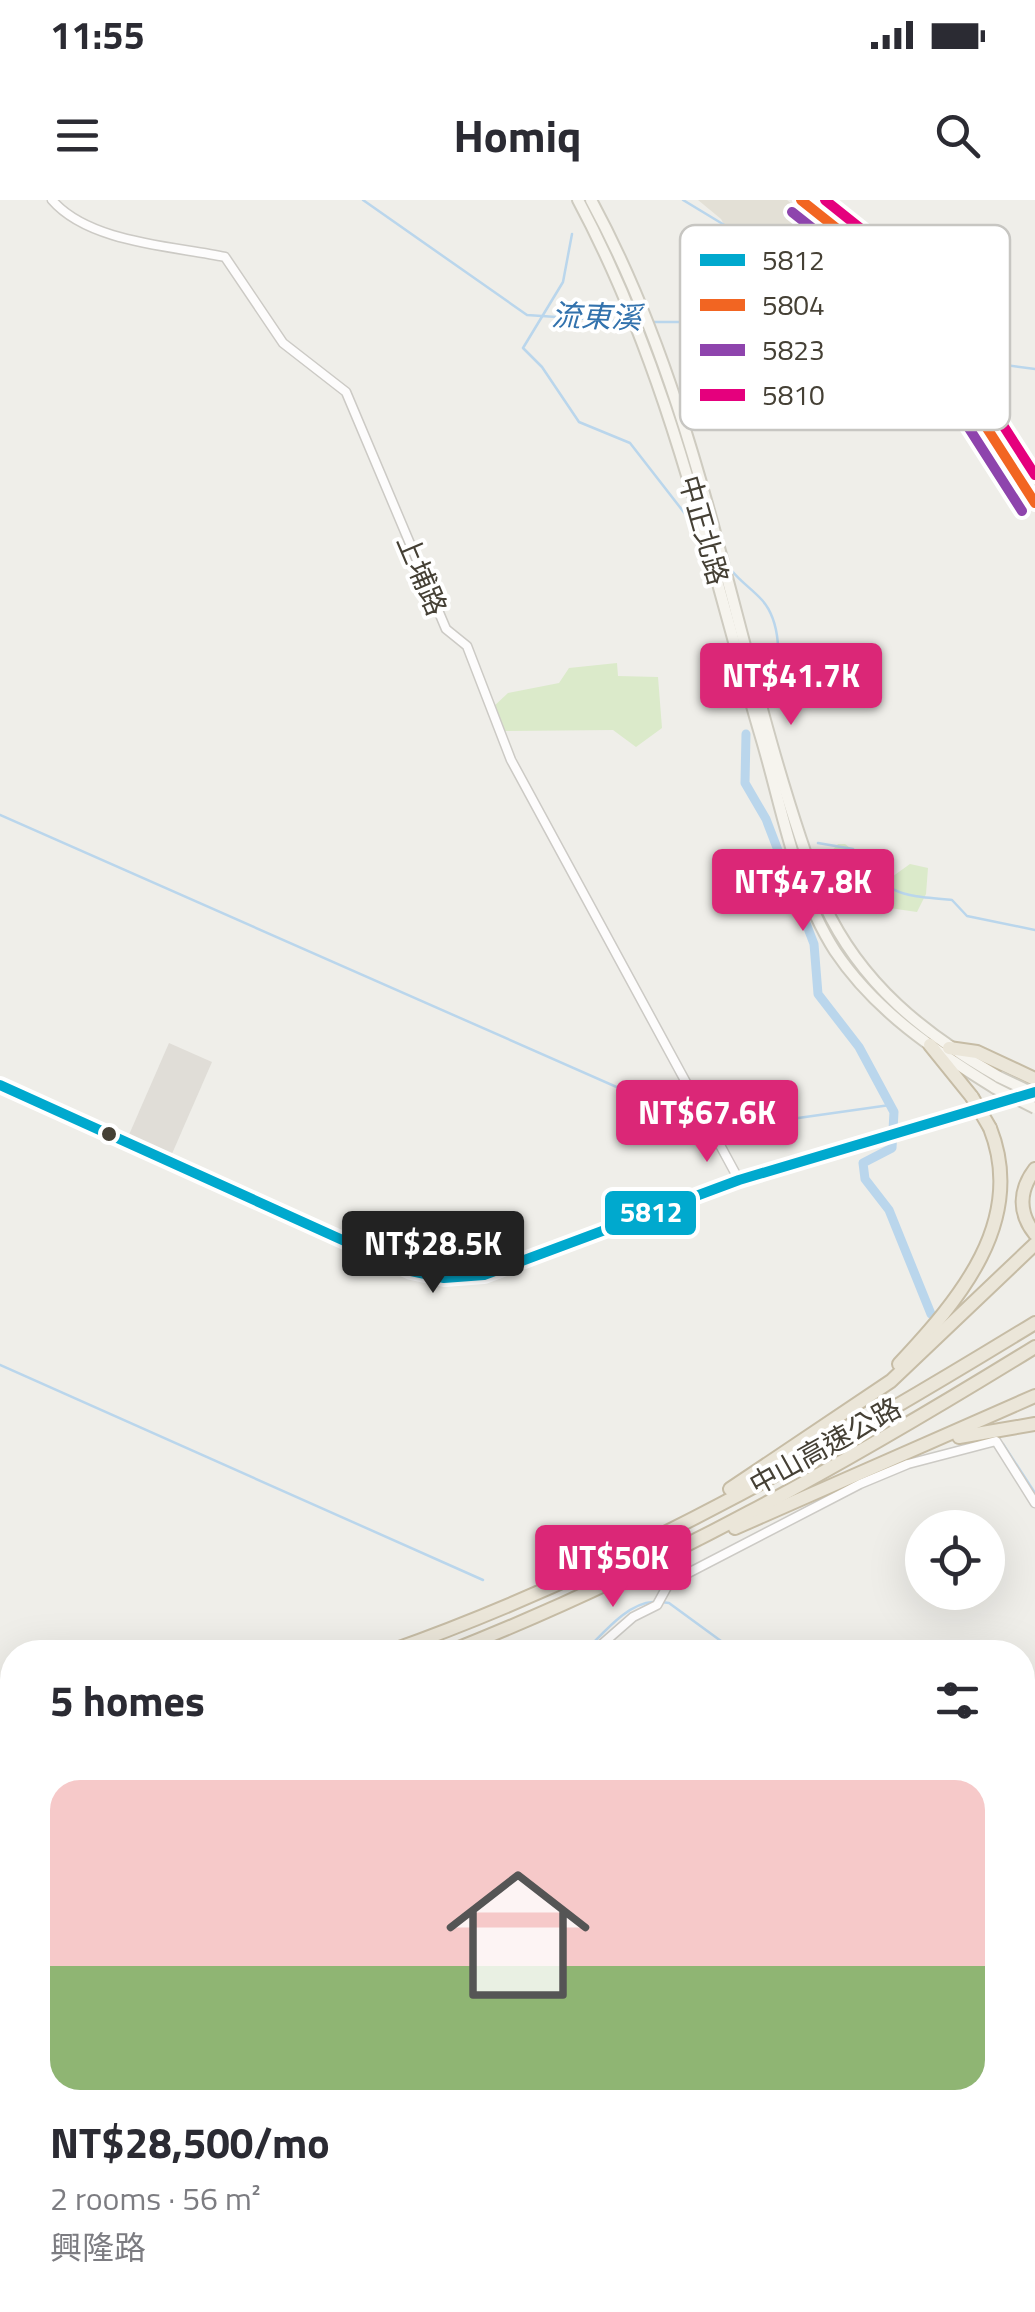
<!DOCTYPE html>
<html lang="en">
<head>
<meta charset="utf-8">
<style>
  :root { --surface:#fff; --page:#f2f2f3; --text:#2b2b33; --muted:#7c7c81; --line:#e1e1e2; --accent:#db2777 }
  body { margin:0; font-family:"Titillium Web","Noto Sans TC",sans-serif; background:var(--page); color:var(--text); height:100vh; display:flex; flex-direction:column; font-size:38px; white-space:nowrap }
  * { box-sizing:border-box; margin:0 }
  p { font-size:32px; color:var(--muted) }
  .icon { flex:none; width:55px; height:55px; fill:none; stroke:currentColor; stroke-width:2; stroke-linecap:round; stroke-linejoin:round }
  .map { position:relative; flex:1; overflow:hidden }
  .panel { position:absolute; left:0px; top:1440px; width:1035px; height:672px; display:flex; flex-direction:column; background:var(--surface); border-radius:40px 40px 0 0; box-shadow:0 10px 40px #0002 }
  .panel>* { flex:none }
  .tools { position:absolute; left:905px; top:1310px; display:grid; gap:20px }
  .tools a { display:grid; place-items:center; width:100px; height:100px; border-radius:50%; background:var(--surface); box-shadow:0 10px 40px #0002; font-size:50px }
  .price { position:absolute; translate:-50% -85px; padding:0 22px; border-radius:10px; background:var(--accent); color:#fff; font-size:32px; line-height:65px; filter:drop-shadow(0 2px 5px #0008) }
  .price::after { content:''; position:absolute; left:50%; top:60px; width:30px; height:22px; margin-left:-15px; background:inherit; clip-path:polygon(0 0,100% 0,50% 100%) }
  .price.on { background:#222; color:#fff }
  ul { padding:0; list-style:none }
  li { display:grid; align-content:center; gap:20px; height:530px; padding:0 50px }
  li+li { border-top:2px solid var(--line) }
  li span { display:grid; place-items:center; height:310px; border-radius:30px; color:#555 }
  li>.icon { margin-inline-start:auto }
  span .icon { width:180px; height:180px; fill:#fffc; stroke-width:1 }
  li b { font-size:42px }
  h2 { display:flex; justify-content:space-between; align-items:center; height:120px; padding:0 50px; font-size:42px }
  .status { display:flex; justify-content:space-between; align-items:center; height:70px; padding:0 50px; background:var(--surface); direction:ltr }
  .status svg { height:28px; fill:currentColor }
  header { display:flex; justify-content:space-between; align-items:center; height:130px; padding:0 50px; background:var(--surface); font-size:45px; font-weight:700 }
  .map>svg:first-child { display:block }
  .residential { fill:#e3e0d6 }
  .industrial { fill:#e0ddd7 }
  .green { fill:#dbeaca }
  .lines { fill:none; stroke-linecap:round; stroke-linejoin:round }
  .stream { stroke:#bad6ec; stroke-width:2.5 }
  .canal { stroke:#bad6ec; stroke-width:9 }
  .minor-casing { stroke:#cccac5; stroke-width:11 }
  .tertiary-casing { stroke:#cccac5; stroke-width:12 }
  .secondary-casing { stroke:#cecbc0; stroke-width:14 }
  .primary-casing { stroke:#d1cbb7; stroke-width:15 }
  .motorway-casing { stroke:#c6bca5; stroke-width:16 }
  .minor { stroke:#fdfcfc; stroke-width:8 }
  .tertiary { stroke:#fdfcfc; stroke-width:9 }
  .secondary { stroke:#f6f4ee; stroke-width:10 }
  .primary { stroke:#f0ede3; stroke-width:11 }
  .motorway { stroke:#ebe6d9; stroke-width:12 }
  .secondary-bridge-casing { stroke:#cecbc0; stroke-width:14; stroke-linecap:butt }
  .motorway-bridge-casing { stroke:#c6bca5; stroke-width:16; stroke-linecap:butt }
  .secondary-bridge { stroke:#f6f4ee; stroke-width:10 }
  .motorway-bridge { stroke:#ebe6d9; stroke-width:12 }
  .bus-1-casing { stroke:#fff; stroke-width:18 }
  .bus-2-casing { stroke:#fff; stroke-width:18 }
  .bus-3-casing { stroke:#fff; stroke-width:18 }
  .bus-4-casing { stroke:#fff; stroke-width:18 }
  .bus-1 { stroke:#00a9ce; stroke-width:10 }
  .bus-2 { stroke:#f26522; stroke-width:10 }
  .bus-3 { stroke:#8e44ad; stroke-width:10 }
  .bus-4 { stroke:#e5007d; stroke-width:10 }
  .bus-dot { fill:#454035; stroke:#fff; stroke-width:4 }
  .labels { text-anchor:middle; stroke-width:8; stroke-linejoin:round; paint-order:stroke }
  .street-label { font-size:28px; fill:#454035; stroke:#fff }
  .water-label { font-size:30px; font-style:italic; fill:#3272ad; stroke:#fff }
  .key { fill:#fff; stroke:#c7c6c2; stroke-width:2.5 }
  .key-label { font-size:28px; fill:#454035 }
  .line-badge { stroke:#fff; stroke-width:4 }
  .badge-label { font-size:28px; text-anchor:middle; font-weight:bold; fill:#fff }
</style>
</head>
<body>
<div class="status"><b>11:55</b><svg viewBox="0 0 49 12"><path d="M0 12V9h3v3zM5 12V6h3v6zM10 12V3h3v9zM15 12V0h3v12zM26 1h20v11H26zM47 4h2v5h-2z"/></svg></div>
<header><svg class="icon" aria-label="menu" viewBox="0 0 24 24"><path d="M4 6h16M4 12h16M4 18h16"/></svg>Homiq<svg class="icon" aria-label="search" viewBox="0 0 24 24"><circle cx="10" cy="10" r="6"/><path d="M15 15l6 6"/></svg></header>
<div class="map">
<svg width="1035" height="2112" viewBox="0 0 1035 2112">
  <rect width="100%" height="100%" fill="#efeee9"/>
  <polygon class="residential" points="698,0 787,0 867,64 921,147 907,154 878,149 766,103 721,19"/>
  <polygon class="industrial" points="169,843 212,862 171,956 128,937"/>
  <g class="green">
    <polygon points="617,463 618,476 658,477 662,528 636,547 613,530 502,531 493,507 508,493 559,483 569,468"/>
    <polygon points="838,644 845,644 889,679 910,664 928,668 926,694 917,712 841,701 825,658"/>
  </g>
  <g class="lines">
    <g class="stream">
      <polyline points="363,0 527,115 630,122"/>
      <polyline points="683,0 731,29 777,120"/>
      <polyline points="572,34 563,82 523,148 542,167 579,222 630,243 693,324"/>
      <polyline points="653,122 778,122 832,149 885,165 926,170 946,167"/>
      <polyline points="954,166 984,162 1035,169"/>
      <polyline points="795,195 894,168"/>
      <path d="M 732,371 C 741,382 752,389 762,400 C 780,420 783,463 771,486"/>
      <polyline points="0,615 705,926 748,914 770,922 890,905"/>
      <path d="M 818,643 L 853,649 C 889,695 894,695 952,700 L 967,716 L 1035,730"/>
      <polyline points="0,1165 483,1380"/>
      <polyline points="1003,1244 1035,1293"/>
      <polyline points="661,1402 669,1403 736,1452"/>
      <path d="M 584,1452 C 602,1435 627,1403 653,1402"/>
      <polyline points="1022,1763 1035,1771"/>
      <polyline points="0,1939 12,1949"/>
    </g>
    <polyline class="canal" points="746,534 745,583 766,619 814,744 818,794 859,847 894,912 892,948 863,963 865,979 889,1010 931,1114"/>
    <defs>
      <g id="minor">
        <path d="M 52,0 C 89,43 173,46 225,57 L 283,143 L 346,192 L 446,429 L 467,446 L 511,560 L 739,980"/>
        <polyline points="593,1452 633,1417 657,1405 669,1383 860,1284 908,1264 996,1241 1035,1303"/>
        <polyline points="0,1730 12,1724"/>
        <polyline points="0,1923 12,1931"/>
        <polyline points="340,2100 359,2112"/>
        <polyline points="818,2100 838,2112"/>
        <polyline points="639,2112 647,2100"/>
      </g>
      <g id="tertiary">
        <polyline points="0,885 411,1071 444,1078 484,1075 739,980 1035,892"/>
        <polyline points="258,2100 265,2112"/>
        <polyline points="278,2100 285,2112"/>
        <polyline points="291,2100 298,2112"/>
        <polyline points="315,2100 322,2112"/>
      </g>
      <g id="secondary">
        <path d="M 578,0 C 669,170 707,354 761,537 C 782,607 795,689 835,751 C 875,811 935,851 995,888"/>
        <path d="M 591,0 C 711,221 735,472 824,704 C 861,784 924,834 999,877"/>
        <polyline points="801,0 860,47 895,85 1035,303"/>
      </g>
      <g id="primary">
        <polyline points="1022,1645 1035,1639"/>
        <polyline points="1022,1660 1035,1654"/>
        <polyline points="0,2102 45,2100"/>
        <polyline points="41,2112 100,2100"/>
      </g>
      <g id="motorway">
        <polyline points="930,845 972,897"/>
        <polyline points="949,848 977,852 1035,879"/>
        <path d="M 1035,969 C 1019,990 1018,1013 1035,1034"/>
        <path d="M 899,1164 C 959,1100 1027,1021 990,928"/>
        <polyline points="959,1237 1035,1224"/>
        <polyline points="730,1289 891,1181 1035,1044"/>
        <polyline points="735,1328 1035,1196"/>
        <path d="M 388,1452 C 616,1372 829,1249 1035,1123"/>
        <path d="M 449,1452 C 655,1371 847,1263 1035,1147"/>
        <polyline points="0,1573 12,1569"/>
        <polyline points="0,1594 12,1591"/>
      </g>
    </defs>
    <use href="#minor" class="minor-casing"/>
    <use href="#tertiary" class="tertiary-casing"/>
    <use href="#secondary" class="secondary-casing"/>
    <use href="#primary" class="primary-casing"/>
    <use href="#motorway" class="motorway-casing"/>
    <use href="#minor" class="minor"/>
    <use href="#tertiary" class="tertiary"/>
    <use href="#secondary" class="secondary"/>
    <use href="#primary" class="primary"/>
    <use href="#motorway" class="motorway"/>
    <defs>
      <g id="secondary-bridge">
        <polyline points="999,877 1035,894"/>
        <polyline points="995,888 1035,908"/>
      </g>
      <polyline id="motorway-bridge" points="972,897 990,928"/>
    </defs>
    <use href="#secondary-bridge" class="secondary-bridge-casing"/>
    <use href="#motorway-bridge" class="motorway-bridge-casing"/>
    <use href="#secondary-bridge" class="secondary-bridge"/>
    <use href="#motorway-bridge" class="motorway-bridge"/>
    <defs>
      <polyline id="bus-1" points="0,885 411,1071 444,1078 484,1075 739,980 1035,892"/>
      <polyline id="bus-2" points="801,0 860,47 895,85 1035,303"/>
      <polyline id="bus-3" points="792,12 850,58 883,94 1022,311"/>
      <polyline id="bus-4" points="825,0 870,36 907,76 1035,275"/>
    </defs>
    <use href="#bus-1" class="bus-1-casing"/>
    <use href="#bus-2" class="bus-2-casing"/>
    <use href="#bus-3" class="bus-3-casing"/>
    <use href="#bus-4" class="bus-4-casing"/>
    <use href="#bus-1" class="bus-1"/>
    <use href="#bus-2" class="bus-2"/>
    <use href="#bus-3" class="bus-3"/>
    <use href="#bus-4" class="bus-4"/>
  </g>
  <circle class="bus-dot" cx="109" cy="934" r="9"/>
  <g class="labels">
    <g class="street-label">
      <text transform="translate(704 330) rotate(74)" y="10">中正北路</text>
      <text transform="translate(422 375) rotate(67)" y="10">上埔路</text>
      <text transform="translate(825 1246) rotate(-29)" y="10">中山高速公路</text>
    </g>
    <g class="water-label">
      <text transform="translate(596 117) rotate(2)" y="10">流東溪</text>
    </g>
  </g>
  <rect x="680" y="25" width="330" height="205" rx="15" class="key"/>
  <rect x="700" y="54" width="45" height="12" fill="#00a9ce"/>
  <rect x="700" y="99" width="45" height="12" fill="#f26522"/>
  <rect x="700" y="144" width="45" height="12" fill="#8e44ad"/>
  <rect x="700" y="189" width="45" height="12" fill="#e5007d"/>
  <g class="key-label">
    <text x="762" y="70">5812</text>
    <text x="762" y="115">5804</text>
    <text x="762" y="160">5823</text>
    <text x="762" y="205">5810</text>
  </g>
  <rect class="line-badge" x="603" y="989" width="95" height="48" rx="10" fill="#00a9ce"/>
  <g class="badge-label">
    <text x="651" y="1022">5812</text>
  </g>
</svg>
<div class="tools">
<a><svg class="icon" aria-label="locate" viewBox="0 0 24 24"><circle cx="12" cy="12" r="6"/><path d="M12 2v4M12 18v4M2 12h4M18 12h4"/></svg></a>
</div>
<b class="price" style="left:791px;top:528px">NT$41.7K</b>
<b class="price" style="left:803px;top:734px">NT$47.8K</b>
<b class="price" style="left:707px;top:965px">NT$67.6K</b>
<b class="price on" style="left:433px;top:1096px">NT$28.5K</b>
<b class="price" style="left:613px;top:1410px">NT$50K</b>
<section class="panel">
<h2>5 homes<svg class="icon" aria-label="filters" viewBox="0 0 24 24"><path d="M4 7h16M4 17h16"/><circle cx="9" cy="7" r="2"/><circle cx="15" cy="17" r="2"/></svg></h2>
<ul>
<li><span style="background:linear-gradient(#f6c9c9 60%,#8fb573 0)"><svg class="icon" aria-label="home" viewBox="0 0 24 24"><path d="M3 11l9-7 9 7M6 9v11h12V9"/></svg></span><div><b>NT$28,500/mo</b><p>2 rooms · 56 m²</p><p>興隆路</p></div></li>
</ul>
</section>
</div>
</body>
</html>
